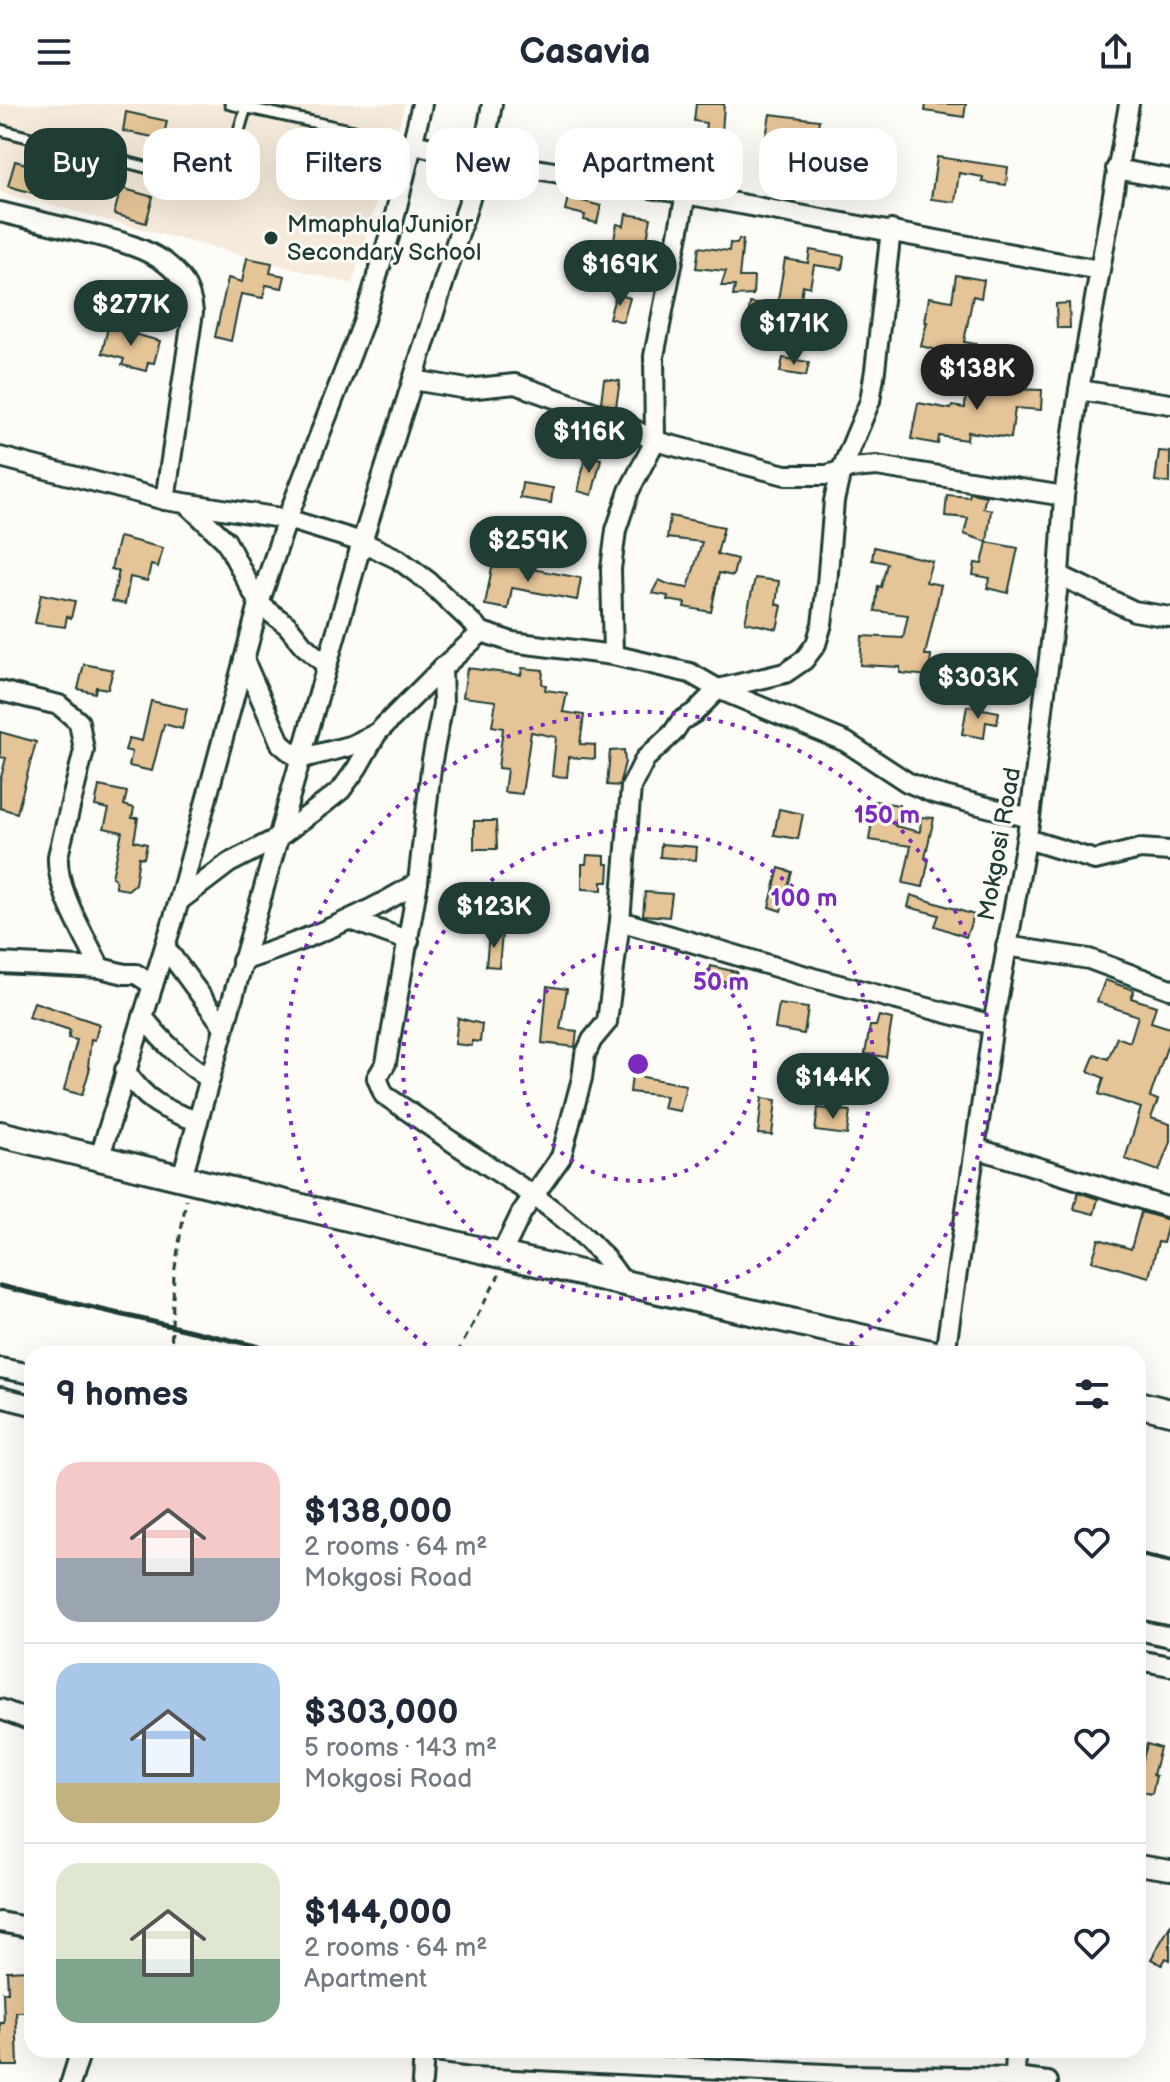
<!DOCTYPE html>
<html lang="en">
<head>
<meta charset="utf-8">
<style>
  :root { --surface:#fff; --page:#f2f2f3; --text:#1f2937; --muted:#747a83; --line:#e0e1e3; --accent:#1f3d34 }
  body { margin:0; font-family:"Balsamiq Sans",sans-serif; background:var(--page); color:var(--text); height:100vh; display:flex; flex-direction:column; font-size:30px; white-space:nowrap }
  * { box-sizing:border-box; margin:0 }
  p { font-size:26px; color:var(--muted) }
  .icon { flex:none; width:44px; height:44px; fill:none; stroke:currentColor; stroke-width:2; stroke-linecap:round; stroke-linejoin:round }
  .map { position:relative; flex:1; overflow:hidden }
  .side { position:absolute; left:24px; top:1242px; width:1122px; height:712px; display:flex; flex-direction:column; background:var(--surface); border-radius:24px; box-shadow:0 8px 32px #0002 }
  .side>* { flex:none }
  .banner { position:absolute; left:24px; top:24px; width:1122px; height:72px; display:flex; gap:16px }
  .price { position:absolute; translate:-50% -68px; padding:0 18px; border-radius:28px; background:var(--accent); color:#fff; font-size:26px; line-height:52px; filter:drop-shadow(0 2px 4px #0008) }
  .price::after { content:''; position:absolute; left:50%; top:48px; width:24px; height:18px; margin-left:-12px; background:inherit; clip-path:polygon(0 0,100% 0,50% 100%) }
  .price.selected { background:#222; color:#fff }
  ul { padding:0; list-style:none }
  li { display:flex; align-items:center; gap:24px; height:200px; padding:0 32px }
  li+li { border-top:2px solid var(--line) }
  li span { display:grid; place-items:center; flex:none; width:224px; height:160px; border-radius:24px; color:#555 }
  li>.icon { margin-inline-start:auto }
  span .icon { width:96px; height:96px; fill:#fffc; stroke-width:1 }
  li b { font-size:34px }
  h2 { display:flex; justify-content:space-between; align-items:center; height:96px; padding:0 32px; font-size:34px }
  .tag { padding:0 28px; border-radius:24px; background:var(--surface); box-shadow:0 8px 32px #0002; font-size:28px; line-height:72px }
  .tag.selected { background:var(--accent); color:#fff }
  header { display:flex; justify-content:space-between; align-items:center; height:104px; padding:0 32px; background:var(--surface); font-size:36px; font-weight:700 }
  .map>svg:first-child { display:block }
  .built { fill:#f6ebda }
  .building { fill:#e5c497; stroke:#1f3d34; stroke-width:2 }
  .lines { fill:none; stroke-linecap:round; stroke-linejoin:round }
  .lane-casing { stroke:#1f3d34; stroke-width:15 }
  .street-casing { stroke:#1f3d34; stroke-width:24 }
  .secondary-casing { stroke:#1f3d34; stroke-width:30 }
  .path { stroke:#1f3d34; stroke-width:3; stroke-dasharray:8 6; stroke-linecap:butt }
  .lane { stroke:#fdfcf7; stroke-width:9 }
  .street { stroke:#fdfcf7; stroke-width:18 }
  .secondary { stroke:#fdfcf7; stroke-width:24 }
  .rail { stroke:#1f3d34; stroke-width:5 }
  .ring { fill:none; stroke:#7b2cbf; stroke-width:4; stroke-dasharray:4 8 }
  .poi-dot { fill:#1f3d34; stroke:#fdfcf7; stroke-width:3 }
  .labels { text-anchor:middle; stroke-width:6; stroke-linejoin:round; paint-order:stroke }
  .poi-label { font-size:24px; fill:#1f3d34; stroke:#fdfcf7; text-anchor:start }
  .street-label { font-size:24px; fill:#1f3d34; stroke:#fdfcf7 }
  .centre { fill:#7b2cbf; stroke:#fdfcf7; stroke-width:4 }
  .ring-label { font-size:24px; text-anchor:middle; font-weight:bold; fill:#7b2cbf; stroke:#fdfcf7; stroke-width:6; stroke-linejoin:round; paint-order:stroke }
</style>
</head>
<body>
<header><svg class="icon" aria-label="menu" viewBox="0 0 24 24"><path d="M4 6h16M4 12h16M4 18h16"/></svg>Casavia<svg class="icon" aria-label="share" viewBox="0 0 24 24"><path d="M12 15V3M7 8l5-5 5 5M5 13v7h14v-7"/></svg></header>
<div class="map">
<svg width="1170" height="1978" viewBox="0 0 1170 1978">
  <rect width="100%" height="100%" fill="#fdfcf7"/>
  <filter id="ink" filterUnits="userSpaceOnUse"><feTurbulence type="fractalNoise" baseFrequency=".0125" numOctaves="2"/><feDisplacementMap in="SourceGraphic" scale="16" xChannelSelector="R" yChannelSelector="G"/><feConvolveMatrix kernelMatrix="1 2 1 2 8 2 1 2 1" color-interpolation-filters="sRGB"/></filter>
  <g filter="url(#ink)">
    <polygon class="built" points="0,0 405,0 352,180 0,88"/>
    <g class="building">
      <polygon points="696,0 724,0 722,29 705,28 706,19 694,17"/>
      <polygon points="926,0 966,0 964,13 925,7"/>
      <polygon points="126,8 167,17 163,35 123,27"/>
      <polygon points="770,10 819,16 816,40 806,40 781,31 780,35 766,33"/>
      <polygon points="285,52 325,61 321,78 312,76 310,84 288,79 290,69 282,68"/>
      <polygon points="937,53 1008,63 1006,81 982,78 983,73 959,69 955,98 931,95"/>
      <polygon points="15,57 54,68 47,93 8,82"/>
      <polygon points="121,84 153,93 146,119 114,110"/>
      <polygon points="568,93 601,102 597,119 584,116 585,111 565,106"/>
      <polygon points="626,110 651,114 646,141 638,139 637,148 617,145 619,136 614,135 617,120 624,122"/>
      <polygon points="739,135 743,136 739,173 754,173 753,191 733,192 735,182 721,182 726,167 696,164 699,143 729,147 730,139 737,140"/>
      <polygon points="810,146 844,152 842,165 814,161 810,183 803,181 799,207 828,210 824,235 747,223 750,199 777,202 785,155 808,159"/>
      <polygon points="247,154 272,159 270,169 285,172 282,184 266,181 263,194 241,190 231,237 215,233 228,174 242,178"/>
      <polygon points="956,171 984,176 981,194 973,192 964,238 976,240 975,252 951,250 921,242 927,218 925,218 929,193 952,197"/>
      <polygon points="616,190 630,194 623,218 609,214"/>
      <polygon points="1069,199 1070,224 1057,224 1056,200"/>
      <polygon points="108,223 160,237 154,259 148,258 146,267 122,261 124,255 102,249"/>
      <polygon points="783,254 809,258 806,272 780,268"/>
      <polygon points="998,269 1015,270 1013,285 1042,286 1041,306 1015,304 1011,334 968,328 967,336 939,332 938,340 911,335 918,299 951,305 952,302 965,304 966,278 996,279"/>
      <polygon points="604,275 620,277 616,303 601,298"/>
      <polygon points="1159,347 1170,348 1170,379 1155,377"/>
      <polygon points="586,351 601,355 592,391 578,387"/>
      <polygon points="522,379 553,384 551,399 520,394"/>
      <polygon points="970,389 986,392 983,404 991,406 987,438 964,430 968,414 945,412 947,391 969,393"/>
      <polygon points="670,412 724,423 717,450 737,455 733,472 719,469 711,508 684,503 685,499 667,496 668,492 652,489 659,476 670,481 688,484 702,438 667,434"/>
      <polygon points="119,433 163,444 158,463 151,461 147,477 130,473 125,500 112,497 119,467 111,465"/>
      <polygon points="987,438 1018,444 1008,489 987,484 990,474 973,471 975,459 982,460"/>
      <polygon points="874,443 932,457 926,478 941,481 925,551 931,551 929,572 900,569 900,563 860,561 862,532 903,534 908,511 875,507 878,482 881,483 887,459 872,456"/>
      <polygon points="493,458 581,474 577,496 512,484 508,505 485,501"/>
      <polygon points="755,474 779,477 776,500 782,502 777,525 745,518"/>
      <polygon points="41,490 75,497 71,514 67,512 65,523 35,519"/>
      <polygon points="84,560 113,566 108,585 96,583 95,589 78,585"/>
      <polygon points="467,564 521,571 522,564 543,566 542,580 546,581 545,586 567,589 563,608 584,611 580,640 595,641 595,655 569,653 567,673 552,672 556,633 531,628 522,690 504,688 507,665 498,664 503,624 492,622 496,597 463,593"/>
      <polygon points="151,597 187,605 182,625 164,620 152,667 129,662 132,648 125,646 129,634 142,637"/>
      <polygon points="967,602 999,608 997,620 986,618 984,634 962,630"/>
      <polygon points="0,628 36,638 17,709 0,704 0,677 6,654 0,653"/>
      <polygon points="624,646 625,658 619,682 607,681 610,647"/>
      <polygon points="99,682 127,688 124,701 134,704 132,714 138,714 134,737 147,740 144,754 139,753 135,780 128,786 116,784 115,775 112,773 122,728 104,724 109,705 95,702"/>
      <polygon points="875,697 899,701 895,722 920,728 921,713 934,714 925,754 929,755 923,783 903,779 911,742 869,736"/>
      <polygon points="779,705 803,710 798,735 774,731"/>
      <polygon points="474,717 496,717 497,745 474,745"/>
      <polygon points="661,740 697,743 696,756 660,753"/>
      <polygon points="587,751 605,752 605,760 609,760 608,778 602,778 602,786 582,785 582,760 586,760"/>
      <polygon points="779,764 792,768 781,807 769,803"/>
      <polygon points="645,788 672,790 669,813 643,811"/>
      <polygon points="911,791 974,811 966,833 935,822 939,811 908,803"/>
      <polygon points="489,828 502,829 499,863 486,862"/>
      <polygon points="711,862 737,868 735,880 708,874"/>
      <polygon points="1105,876 1134,886 1131,894 1156,902 1151,918 1170,924 1170,934 1150,993 1158,996 1151,1014 1170,1020 1170,1038 1159,1067 1125,1055 1141,1004 1099,990 1104,974 1088,967 1095,950 1108,955 1117,933 1130,938 1138,912 1097,898"/>
      <polygon points="547,882 567,885 560,925 577,927 575,943 542,939"/>
      <polygon points="34,898 99,920 95,936 91,935 88,963 90,964 82,991 64,986 77,936 68,934 70,926 29,913"/>
      <polygon points="779,900 808,904 804,930 775,925"/>
      <polygon points="879,912 892,915 886,953 865,950 870,922 876,922"/>
      <polygon points="458,914 482,920 480,938 472,937 472,942 455,940"/>
      <polygon points="632,971 686,981 680,1007 663,1004 666,992 630,988"/>
      <polygon points="762,994 776,996 772,1031 758,1030"/>
      <polygon points="818,1004 850,1007 847,1031 815,1027"/>
      <polygon points="1078,1088 1098,1095 1094,1110 1074,1105"/>
      <polygon points="1141,1108 1169,1116 1163,1139 1158,1138 1149,1173 1092,1157 1099,1135 1131,1145"/>
      <polygon points="1147,1640 1160,1644 1153,1671 1156,1672 1152,1690 1138,1687 1138,1659 1142,1659"/>
      <polygon points="1170,1822 1170,1856 1166,1854 1162,1861 1151,1855"/>
      <polygon points="29,1866 30,1887 24,1888 25,1908 16,1908 18,1962 2,1962 0,1919 4,1919 3,1888 8,1888 7,1867"/>
    </g>
    <g class="lines">
      <defs>
        <g id="lane">
          <polyline points="230,0 414,40"/>
          <path d="M 0,26 L 188,74 C 235,75 233,40 246,4"/>
        </g>
        <g id="street">
          <polyline points="414,40 482,56 686,90 1099,166"/>
          <polyline points="1116,65 1170,75"/>
          <path d="M 0,108 C 26,114 53,121 79,127 C 126,139 188,150 193,208 L 165,396"/>
          <polyline points="413,276 467,285 515,280 616,316 655,337 785,371 827,371 851,364 877,362 1064,392"/>
          <polyline points="1079,286 1170,300"/>
          <polyline points="0,353 165,396 287,415 362,438 398,455 429,478 482,528 512,538 613,551 690,569 718,585 846,638 907,678 933,689 1030,714"/>
          <polyline points="187,400 226,437 259,500 287,521 303,541 326,561"/>
          <polyline points="1059,471 1134,507 1170,513"/>
          <path d="M 482,528 L 442,564 L 443,600 L 432,656 L 418,778 L 386,959 L 377,974 L 384,991 C 415,1011 444,1033 475,1053 C 526,1086 591,1126 623,1179"/>
          <polyline points="613,551 611,465 616,426 629,387 655,337 654,252 686,90"/>
          <polyline points="244,556 281,640 299,655 350,642 377,629 442,564"/>
          <path d="M 0,587 L 59,601 L 79,618 L 84,646 L 58,752 C 56,787 85,831 100,864"/>
          <polyline points="1027,735 1095,756 1140,745 1170,747"/>
          <polyline points="179,797 229,759 276,735 326,698 341,686 357,664 377,629"/>
          <polyline points="351,816 409,837"/>
          <polyline points="620,817 813,874 993,921"/>
          <polyline points="1006,842 1089,855 1170,885"/>
          <polyline points="165,843 224,923"/>
          <path d="M 242,857 C 304,837 363,813 418,778"/>
          <polyline points="0,859 100,864 125,870 136,870 153,881"/>
          <path d="M 143,913 C 163,938 182,957 210,975"/>
          <path d="M 125,966 C 144,996 165,1007 198,1017"/>
          <polyline points="975,1044 1170,1104"/>
          <polyline points="99,1055 179,797 259,500 287,415 363,219 392,123 422,0"/>
          <polyline points="182,1073 362,438 482,56 492,0"/>
          <polyline points="501,1151 522,1108 561,1053 582,974 585,951 592,936 607,918 620,817 631,683 645,655 673,629 681,617 694,609 718,585 785,569 804,556 816,540 822,520 827,480 834,397 841,367 870,297 875,266 891,126"/>
          <polyline points="945,1250 993,921 1030,714 1059,471 1064,392 1079,286 1129,0"/>
          <polyline points="0,1264 32,1270"/>
          <polyline points="0,1293 32,1301"/>
          <polyline points="1138,1526 1170,1533"/>
          <polyline points="1138,1556 1170,1562"/>
          <polyline points="0,1605 32,1617"/>
          <polyline points="1138,1761 1170,1766"/>
          <polyline points="0,1818 32,1824"/>
          <polyline points="419,1946 473,1953 846,1971 1015,1974 1048,1978"/>
          <polyline points="1015,1974 1016,1946"/>
          <polyline points="71,1978 81,1946"/>
          <polyline points="422,1978 424,1948"/>
        </g>
        <g id="secondary">
          <polyline points="0,1030 501,1151 935,1250"/>
          <polyline points="1138,1300 1170,1308"/>
        </g>
      </defs>
      <use href="#lane" class="lane-casing"/>
      <use href="#street" class="street-casing"/>
      <use href="#secondary" class="secondary-casing"/>
      <g class="path">
        <polyline points="171,1250 174,1170 186,1096"/>
        <polyline points="457,1250 499,1171"/>
      </g>
      <use href="#lane" class="lane"/>
      <use href="#street" class="street"/>
      <use href="#secondary" class="secondary"/>
      <g class="rail">
        <polyline points="0,1182 290,1250"/>
        <polyline points="1138,1450 1170,1457"/>
      </g>
    </g>
  </g>
  <g class="ring">
    <circle cx="638" cy="960" r="117"/>
    <circle cx="638" cy="960" r="235"/>
    <path d="M436 1248A352 352 0 1 1 840 1248"/>
  </g>
  <circle class="poi-dot" cx="271" cy="134" r="8"/>
  <g class="labels">
    <g class="poi-label">
      <text x="287" y="128">Mmaphula Junior<tspan x="287" dy="28">Secondary School</tspan></text>
    </g>
    <g class="street-label">
      <text transform="translate(999 740) rotate(-80)" y="8">Mokgosi Road</text>
    </g>
  </g>
  <circle cx="638" cy="960" r="12" class="centre"/>
  <g class="ring-label">
    <text x="887" y="719">150 m</text>
    <text x="804" y="802">100 m</text>
    <text x="721" y="886">50 m</text>
  </g>
</svg>
<b class="price" style="left:620px;top:204px">$169K</b>
<b class="price" style="left:131px;top:244px">$277K</b>
<b class="price" style="left:794px;top:263px">$171K</b>
<b class="price selected" style="left:977px;top:308px">$138K</b>
<b class="price" style="left:589px;top:371px">$116K</b>
<b class="price" style="left:528px;top:480px">$259K</b>
<b class="price" style="left:978px;top:617px">$303K</b>
<b class="price" style="left:494px;top:846px">$123K</b>
<b class="price" style="left:833px;top:1017px">$144K</b>
<div class="banner">
<a class="tag selected">Buy</a>
<a class="tag">Rent</a>
<a class="tag">Filters</a>
<a class="tag">New</a>
<a class="tag">Apartment</a>
<a class="tag">House</a>
</div>
<section class="side">
<h2>9 homes<svg class="icon" aria-label="filters" viewBox="0 0 24 24"><path d="M4 7h16M4 17h16"/><circle cx="9" cy="7" r="2"/><circle cx="15" cy="17" r="2"/></svg></h2>
<ul>
<li><span style="background:linear-gradient(#f6c9c9 60%,#9aa5b1 0)"><svg class="icon" aria-label="home" viewBox="0 0 24 24"><path d="M3 11l9-7 9 7M6 9v11h12V9"/></svg></span><div><b>$138,000</b><p>2 rooms · 64 m²</p><p>Mokgosi Road</p></div><svg class="icon" aria-label="heart" viewBox="0 0 24 24"><path d="M12 20l-8-8c-3-5 5-10 8-4 3-6 11-1 8 4z"/></svg></li>
<li><span style="background:linear-gradient(#a9c7e8 75%,#c2b280 0)"><svg class="icon" aria-label="home" viewBox="0 0 24 24"><path d="M3 11l9-7 9 7M6 9v11h12V9"/></svg></span><div><b>$303,000</b><p>5 rooms · 143 m²</p><p>Mokgosi Road</p></div><svg class="icon" aria-label="heart" viewBox="0 0 24 24"><path d="M12 20l-8-8c-3-5 5-10 8-4 3-6 11-1 8 4z"/></svg></li>
<li><span style="background:linear-gradient(#dfe7d0 60%,#7fa58c 0)"><svg class="icon" aria-label="home" viewBox="0 0 24 24"><path d="M3 11l9-7 9 7M6 9v11h12V9"/></svg></span><div><b>$144,000</b><p>2 rooms · 64 m²</p><p>Apartment</p></div><svg class="icon" aria-label="heart" viewBox="0 0 24 24"><path d="M12 20l-8-8c-3-5 5-10 8-4 3-6 11-1 8 4z"/></svg></li>
</ul>
</section>
</div>
</body>
</html>
